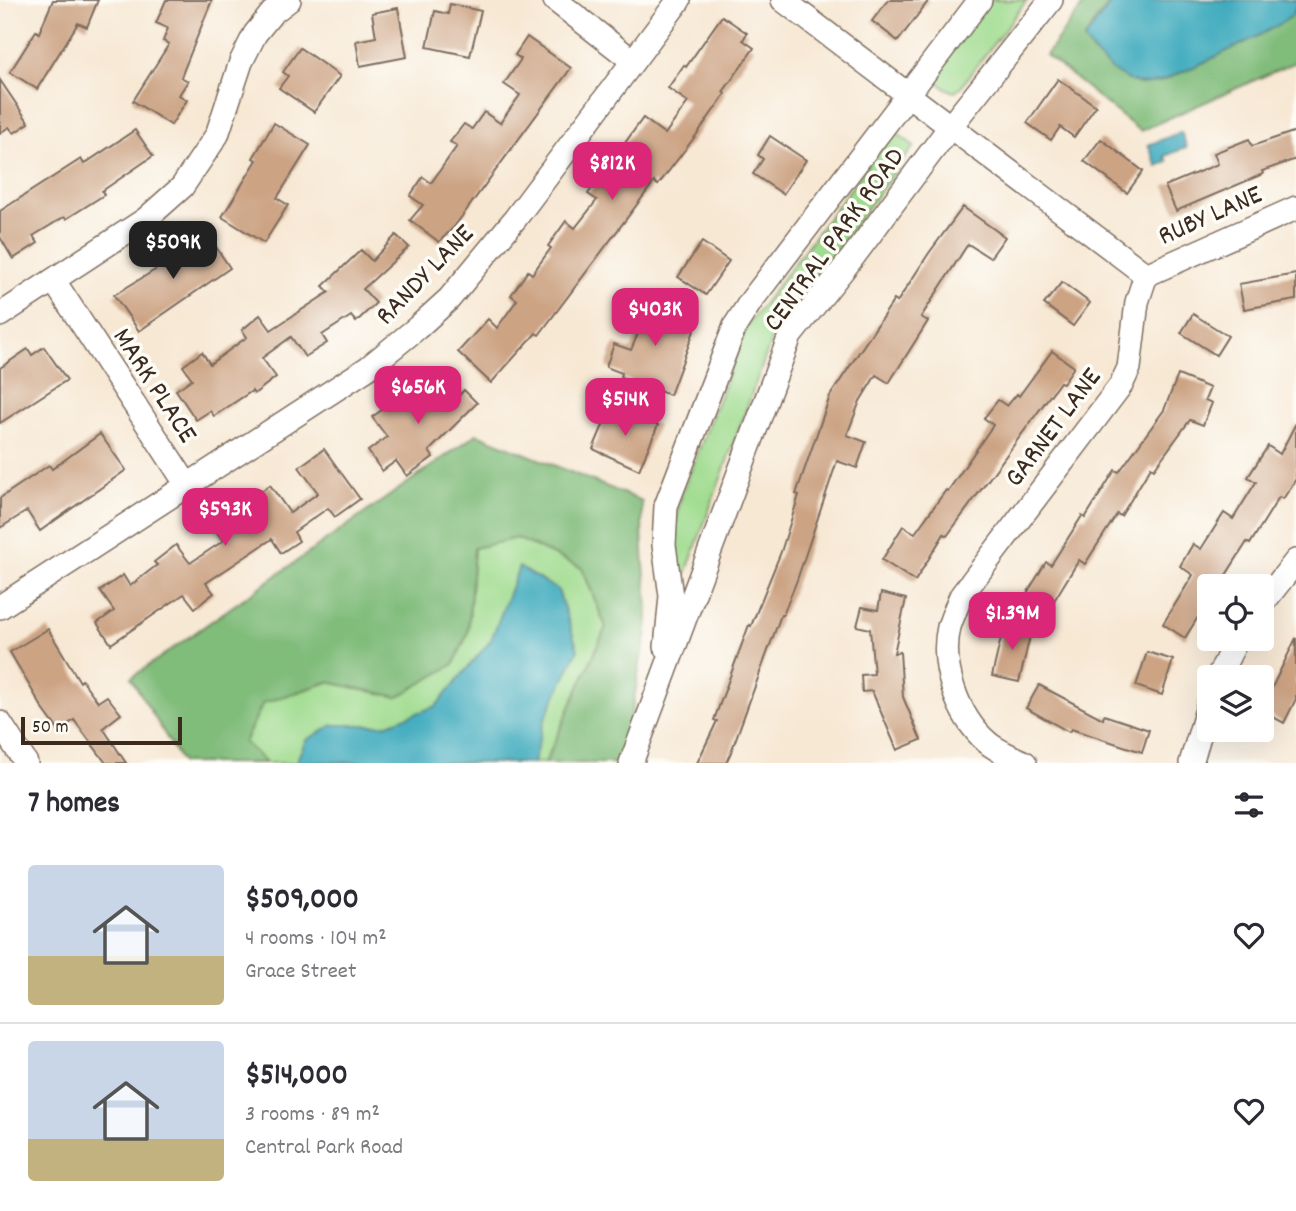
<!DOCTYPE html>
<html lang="en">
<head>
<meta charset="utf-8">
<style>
  :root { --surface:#fff; --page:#f7f7f7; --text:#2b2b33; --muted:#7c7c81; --line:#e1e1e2; --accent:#db2777 }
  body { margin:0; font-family:Dekko,sans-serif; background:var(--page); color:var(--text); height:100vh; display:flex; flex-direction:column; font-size:26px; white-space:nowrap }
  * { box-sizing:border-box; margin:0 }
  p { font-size:23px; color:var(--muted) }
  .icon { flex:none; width:38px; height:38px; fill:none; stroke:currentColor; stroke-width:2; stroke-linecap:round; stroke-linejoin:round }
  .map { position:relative; height:763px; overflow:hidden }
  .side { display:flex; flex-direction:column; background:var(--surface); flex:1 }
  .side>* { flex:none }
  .tools { position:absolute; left:1197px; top:574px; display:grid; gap:14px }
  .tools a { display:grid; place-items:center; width:77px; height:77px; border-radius:7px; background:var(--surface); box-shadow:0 7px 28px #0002; font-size:35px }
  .scale { position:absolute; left:21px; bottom:18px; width:161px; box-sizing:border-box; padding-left:7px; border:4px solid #3b2a1e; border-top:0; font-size:19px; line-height:24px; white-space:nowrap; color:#3b2a1e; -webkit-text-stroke:5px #fdfcf7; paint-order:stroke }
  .price { position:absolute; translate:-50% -60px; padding:0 16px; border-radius:14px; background:var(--accent); color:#fff; font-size:23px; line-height:46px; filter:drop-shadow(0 2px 4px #0008) }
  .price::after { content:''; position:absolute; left:50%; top:42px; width:21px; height:16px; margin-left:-10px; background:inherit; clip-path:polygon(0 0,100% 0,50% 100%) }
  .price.active { background:#222; color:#fff }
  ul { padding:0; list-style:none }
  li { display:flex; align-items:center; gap:21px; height:175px; padding:0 28px }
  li+li { border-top:2px solid var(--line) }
  li span { display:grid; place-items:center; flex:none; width:196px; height:140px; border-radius:7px; color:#555 }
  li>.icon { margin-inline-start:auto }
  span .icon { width:84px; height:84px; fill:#fffc; stroke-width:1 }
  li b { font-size:30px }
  h2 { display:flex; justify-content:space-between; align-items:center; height:84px; padding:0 28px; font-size:30px }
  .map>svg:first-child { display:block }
  .green { fill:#a0dc90; stroke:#6e8357; stroke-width:2 }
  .forest { fill:#80bc7a; stroke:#5e734c; stroke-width:2 }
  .water { fill:#3eaabd; stroke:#3c6a6e; stroke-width:2 }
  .building { fill:#cca383 }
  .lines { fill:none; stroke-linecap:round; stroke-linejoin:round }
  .minor-casing { stroke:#7d6c5e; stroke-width:26 }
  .minor { stroke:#fff; stroke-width:23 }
  .labels { text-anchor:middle; stroke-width:7; stroke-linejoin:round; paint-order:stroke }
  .street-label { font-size:28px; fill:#3b2a1e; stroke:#fdfcf7 }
</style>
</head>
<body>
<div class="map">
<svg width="1296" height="763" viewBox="0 0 1296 763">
  <rect width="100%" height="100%" fill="#fdfcf7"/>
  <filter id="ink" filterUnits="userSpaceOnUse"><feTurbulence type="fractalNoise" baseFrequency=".0143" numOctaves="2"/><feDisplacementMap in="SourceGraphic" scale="14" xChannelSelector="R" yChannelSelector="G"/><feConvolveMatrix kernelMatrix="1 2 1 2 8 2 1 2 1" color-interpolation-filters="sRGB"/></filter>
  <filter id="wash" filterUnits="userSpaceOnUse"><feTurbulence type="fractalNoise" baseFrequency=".00686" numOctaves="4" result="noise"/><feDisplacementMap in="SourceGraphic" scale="28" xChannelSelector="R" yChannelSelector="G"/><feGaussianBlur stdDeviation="1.57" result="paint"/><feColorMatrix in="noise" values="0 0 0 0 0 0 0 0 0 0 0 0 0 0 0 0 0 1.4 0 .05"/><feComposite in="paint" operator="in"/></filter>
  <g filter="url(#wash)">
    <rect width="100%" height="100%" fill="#f7e8d4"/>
    <g class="green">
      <path d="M 990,0 L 1027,0 L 960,88 L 955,92 C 945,89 934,83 936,72 Z"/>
      <polygon points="894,131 914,146 774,333 686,573 681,573 678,570 673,532 682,494 747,326"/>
      <polygon points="517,538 582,568 606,627 545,763 266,763 244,742 263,703 328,682 398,697 468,633 474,548"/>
    </g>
    <g class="forest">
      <polygon points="1087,0 1113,0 1096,20 1084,40 1093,52 1117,72 1138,84 1160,82 1270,29 1291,17 1296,8 1296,62 1140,131 1046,55"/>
      <path d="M 477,434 L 642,501 C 642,518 642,534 643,550 C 645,592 654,616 641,658 L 623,763 L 545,763 L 606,627 L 582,568 L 517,538 L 474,548 L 468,633 L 454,664 L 398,697 L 328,682 L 263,703 L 244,742 L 266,763 L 182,763 L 131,678 Z"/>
    </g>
    <g class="water">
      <path d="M 1113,0 L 1296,0 C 1296,6 1296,11 1292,15 C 1284,26 1182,73 1163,80 C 1157,83 1144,85 1137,83 C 1116,78 1096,56 1084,40 Z"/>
      <polygon points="1181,132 1187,147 1165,156 1168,162 1157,166 1148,145"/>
      <polygon points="519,567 558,590 578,650 544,721 533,763 296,762 306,740 333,725 385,725 436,706 491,640"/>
    </g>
    <g id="blocks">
      <g class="building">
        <polygon points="53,0 98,0 87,27 78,23 37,89 10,72 36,31 39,33"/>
        <polygon points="166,0 212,0 181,77 188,81 179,95 187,100 171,125 133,101 169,44 163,41 168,28 156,23"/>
        <polygon points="888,0 929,0 898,41 872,21"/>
        <polygon points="450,4 481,11 470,56 427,47 435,11 448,14"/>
        <polygon points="398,8 407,57 360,66 356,41 376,37 372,13"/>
        <polygon points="722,16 747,33 743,40 754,48 723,92 725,94 697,134 658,185 654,182 539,335 536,333 491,383 458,352 488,319 497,328 517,300 511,295 528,271 532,274 551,248 548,246 566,221 575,228 597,200 588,194 643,118 665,134 688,102 668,88 684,65 686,67"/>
        <polygon points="527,37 571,68 454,227 439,242 410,220 423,205 410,196 423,177 431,183 457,146 450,142 464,124 472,129 484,112 500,123 520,95 504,84 521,59 515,55"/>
        <polygon points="300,48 340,76 314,112 279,88 288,76 283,72"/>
        <polygon points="1058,79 1096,106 1074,137 1060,127 1051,140 1027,123"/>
        <polygon points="0,80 29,123 14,133 9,127 0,133"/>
        <polygon points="274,123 310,145 277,198 288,205 264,243 222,217 257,160 253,158"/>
        <polygon points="135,130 153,156 102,191 104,195 66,219 64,217 33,236 38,243 13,259 0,237 0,211 81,159 84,164"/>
        <polygon points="1296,131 1296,159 1262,171 1263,174 1176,211 1165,186 1218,164 1214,153 1249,139 1252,146"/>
        <polygon points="770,136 806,160 783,194 753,174 763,159 758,155"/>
        <polygon points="1101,139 1143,171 1127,193 1084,161"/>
        <polygon points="963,207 1005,237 990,258 968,244 921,317 928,321 889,383 876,375 860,401 847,435 866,442 857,468 837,461 797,580 783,615 781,615 731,752 726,763 697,763 717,721 714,720 749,625 751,626 781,552 799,495 796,494 830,396 894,300 897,302 929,253"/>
        <polygon points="204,229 230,268 139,331 114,295 183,253 179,246"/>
        <polygon points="396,235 409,247 363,289 376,303 356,322 351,316 322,335 327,343 305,357 291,337 262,358 276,377 254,394 252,391 214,416 210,411 196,420 176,390 192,379 183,366 202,352 210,364 247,337 242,330 260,315 271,330 329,292 323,286 361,250 372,261"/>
        <polygon points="702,242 729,261 706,295 678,277"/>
        <polygon points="1296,274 1296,300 1244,309 1239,284"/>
        <polygon points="1062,282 1090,303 1073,326 1044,304"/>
        <polygon points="656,291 677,299 669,318 695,328 670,395 621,377 622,373 606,367 614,344 631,350"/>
        <polygon points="1193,314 1228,336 1216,355 1181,333"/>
        <polygon points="44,347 67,380 0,423 0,368 28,349 32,355"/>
        <polygon points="1052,351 1074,367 1063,383 1060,382 947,536 944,534 915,581 882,560 903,526 915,533 946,490 948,491 993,425 984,418 998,400 1007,406 1017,394 1019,396"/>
        <polygon points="1178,375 1210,388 1205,400 1212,403 1203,425 1190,420 1154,469 1151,467 1121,516 1117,514 1085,564 1079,560 1049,609 1026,595 1046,562 1051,565 1082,516 1085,518 1115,470 1119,472 1164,410"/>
        <polygon points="430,376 455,400 464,390 477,403 429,451 433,457 407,476 396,461 382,471 368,451 387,437 372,417 393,402 398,408"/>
        <polygon points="611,406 658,425 639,470 593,449"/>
        <polygon points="1296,423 1296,479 1283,499 1279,497 1250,544 1247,542 1219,586 1209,586 1209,599 1185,638 1163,624 1193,575 1180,566 1193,544 1201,549 1224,513 1233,519 1256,482 1248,477 1268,446 1280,454"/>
        <polygon points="100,434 126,470 40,531 27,511 0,528 0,498 49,465 52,469"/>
        <polygon points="324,449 360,499 335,517 328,508 294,532 299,541 281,553 272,539 206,583 214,593 195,608 184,594 111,644 97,623 114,611 100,591 123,575 130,586 157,565 154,562 176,545 190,563 223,541 209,520 231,505 234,510 270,485 290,513 318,493 299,467"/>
        <polygon points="881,593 906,599 894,653 900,652 903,697 921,740 897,750 872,691 862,692 861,675 874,674 870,629 857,626 862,607 878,610"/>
        <polygon points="1005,621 1032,628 1019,682 992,676"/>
        <polygon points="48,629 80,682 82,680 98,702 107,696 121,714 103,728 126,763 106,763 74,720 59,731 43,709 10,652"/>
        <polygon points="1296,638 1296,699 1284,723 1262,711 1262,708"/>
        <polygon points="1147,652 1173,660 1162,695 1136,686"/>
        <polygon points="1039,685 1103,719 1104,715 1149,730 1142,752 1071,729 1069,732 1026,708"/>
      </g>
    </g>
  </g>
  <g filter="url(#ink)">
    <use href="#blocks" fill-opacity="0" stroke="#7d6c5e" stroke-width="2"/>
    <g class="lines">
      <defs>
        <g id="minor">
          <polyline points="555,0 633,61"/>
          <polyline points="783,0 1146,275"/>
          <polyline points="1146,275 1296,208"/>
          <polyline points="54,281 187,485"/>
          <polyline points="0,315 146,219 182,187 217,135 241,62 255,34 272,13 289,0"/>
          <polyline points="1262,604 1296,561"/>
          <polyline points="0,607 368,368 417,328 449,299 515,219 679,0"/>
          <polyline points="666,647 671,596 664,545 666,506 735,326 751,301 980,0"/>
          <polyline points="1218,677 1237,639"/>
          <polyline points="0,723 26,763"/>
          <polyline points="631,763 790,336 853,257 950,127 1051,0"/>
          <path d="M 1025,763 C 1012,757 997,751 987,742 C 957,716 940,665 949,627 C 952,617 957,606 961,596 L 1121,385 L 1129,368 L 1137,302 L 1146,275"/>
          <polyline points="1191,763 1209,703"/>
        </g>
      </defs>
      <use href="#minor" class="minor-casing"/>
      <use href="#minor" class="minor"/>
    </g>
  </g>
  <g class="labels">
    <g class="street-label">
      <text transform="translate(1209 213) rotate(-24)" y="10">RUBY LANE</text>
      <text transform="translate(832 238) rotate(-54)" y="10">CENTRAL PARK ROAD</text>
      <text transform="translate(423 273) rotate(-46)" y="10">RANDY LANE</text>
      <text transform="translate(157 384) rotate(57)" y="10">MARK PLACE</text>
      <text transform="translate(1051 426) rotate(-53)" y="10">GARNET LANE</text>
    </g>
  </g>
</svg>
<div class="tools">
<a><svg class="icon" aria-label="locate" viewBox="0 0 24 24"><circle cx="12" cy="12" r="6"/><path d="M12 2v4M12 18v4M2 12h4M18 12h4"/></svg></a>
<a><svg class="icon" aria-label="layers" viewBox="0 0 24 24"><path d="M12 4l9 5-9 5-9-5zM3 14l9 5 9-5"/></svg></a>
</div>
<div class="scale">50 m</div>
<b class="price" style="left:612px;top:202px">$812K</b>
<b class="price active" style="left:173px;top:281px">$509K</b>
<b class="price" style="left:655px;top:348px">$403K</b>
<b class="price" style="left:418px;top:426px">$656K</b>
<b class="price" style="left:625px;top:438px">$514K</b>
<b class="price" style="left:225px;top:548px">$593K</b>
<b class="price" style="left:1012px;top:652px">$1.39M</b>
</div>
<section class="side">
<h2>7 homes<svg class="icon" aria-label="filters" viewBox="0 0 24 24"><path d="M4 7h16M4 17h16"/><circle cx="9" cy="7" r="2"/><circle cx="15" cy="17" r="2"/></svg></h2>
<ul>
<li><span style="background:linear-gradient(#c9d6e8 65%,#c2b280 0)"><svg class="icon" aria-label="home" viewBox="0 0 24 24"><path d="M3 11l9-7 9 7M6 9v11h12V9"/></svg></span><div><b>$509,000</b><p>4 rooms · 104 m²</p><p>Grace Street</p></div><svg class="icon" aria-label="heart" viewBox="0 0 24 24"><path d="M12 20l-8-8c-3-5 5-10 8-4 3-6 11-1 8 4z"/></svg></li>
<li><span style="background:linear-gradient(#c9d6e8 70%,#c2b280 0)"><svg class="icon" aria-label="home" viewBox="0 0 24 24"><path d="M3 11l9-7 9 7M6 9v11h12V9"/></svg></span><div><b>$514,000</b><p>3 rooms · 89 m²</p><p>Central Park Road</p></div><svg class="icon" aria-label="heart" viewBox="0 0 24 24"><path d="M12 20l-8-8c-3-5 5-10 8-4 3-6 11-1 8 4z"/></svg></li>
</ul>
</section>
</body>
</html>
